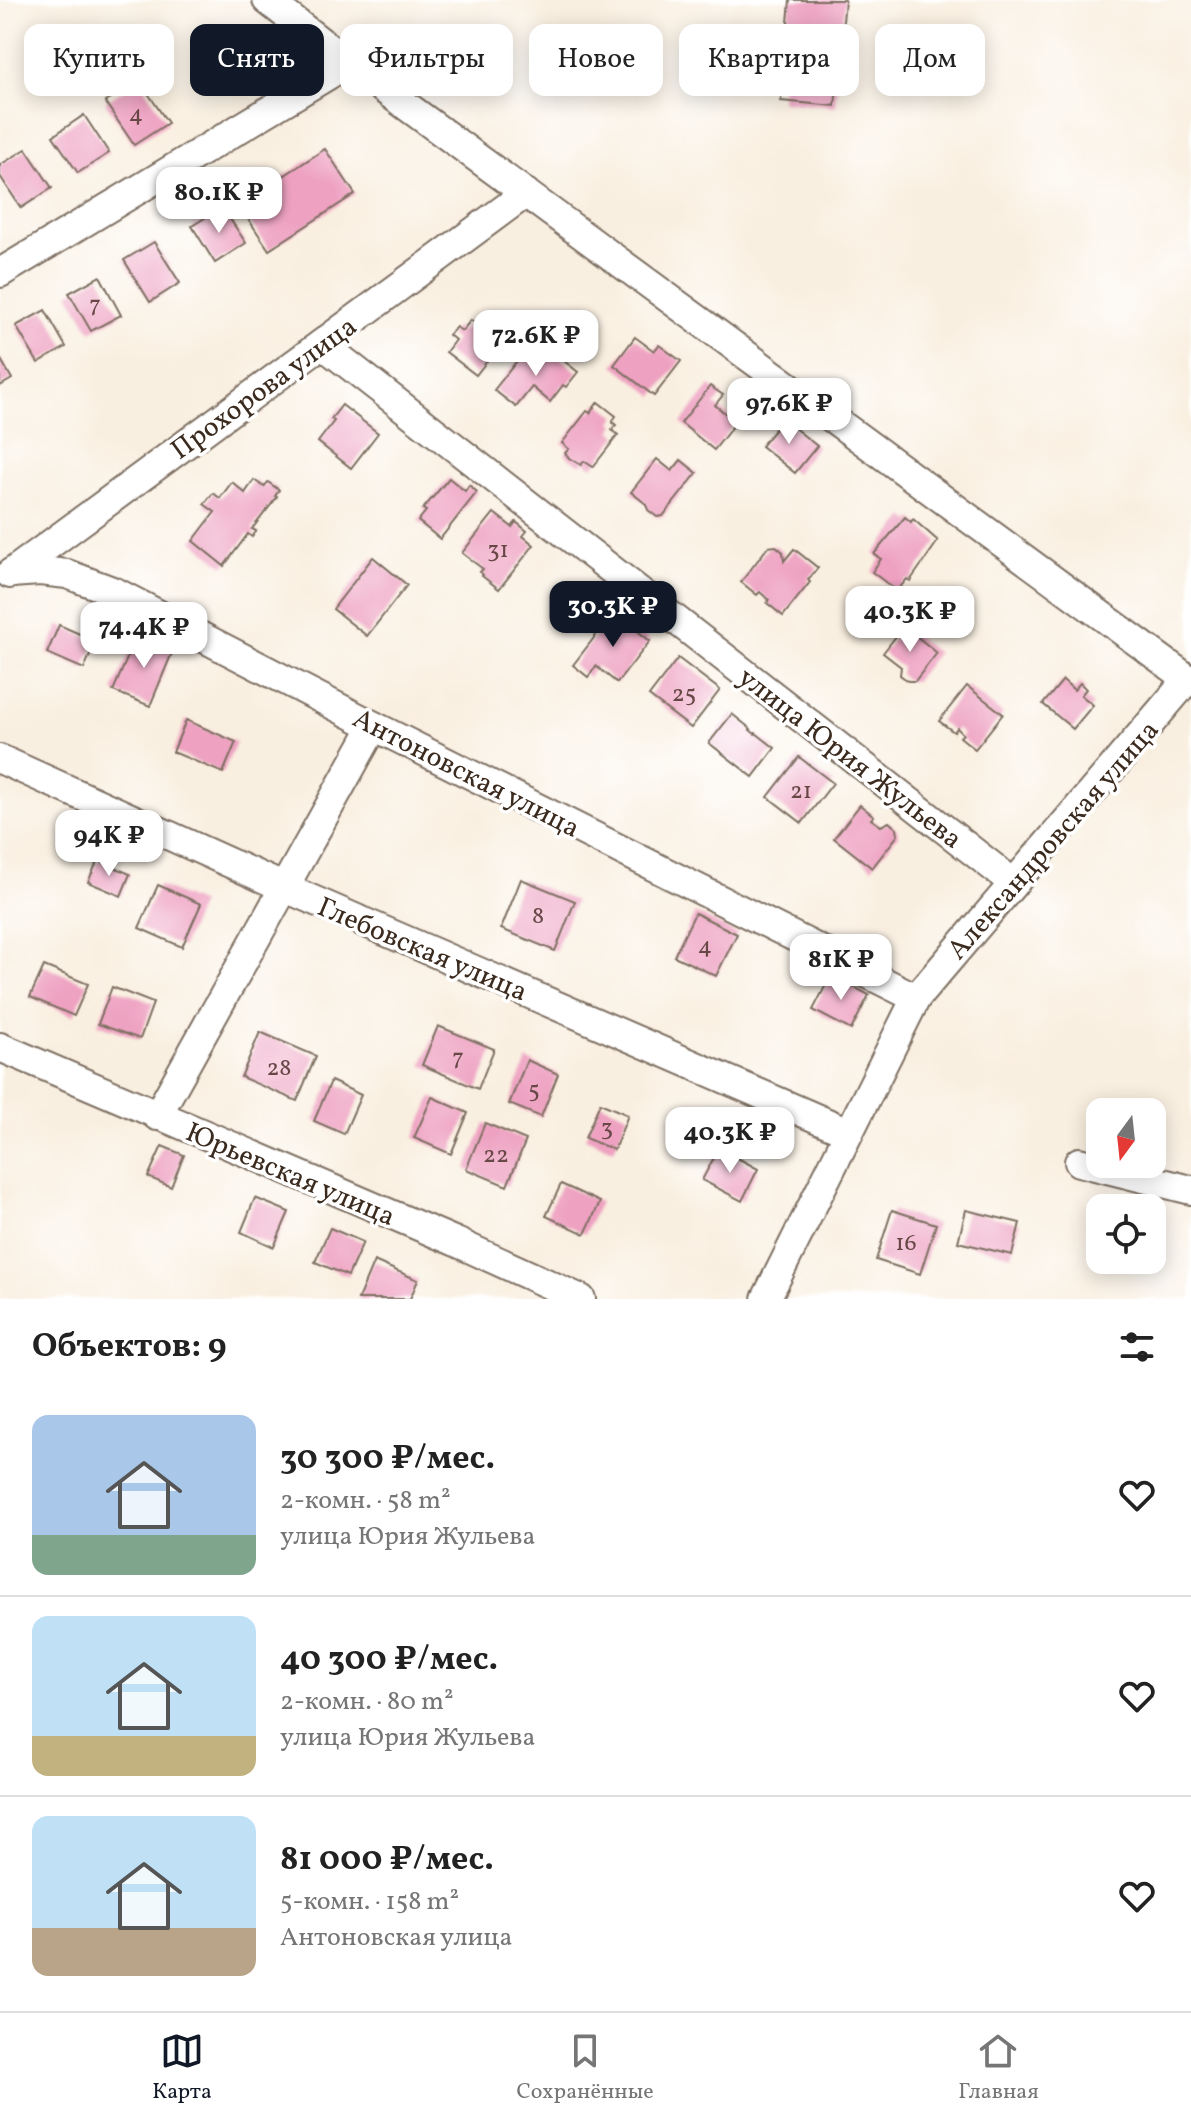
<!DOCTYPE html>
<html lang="ru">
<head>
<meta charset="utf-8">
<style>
  :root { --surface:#fff; --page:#f6f6f6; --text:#222; --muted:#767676; --line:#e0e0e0; --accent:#111827 }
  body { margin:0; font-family:Vollkorn,serif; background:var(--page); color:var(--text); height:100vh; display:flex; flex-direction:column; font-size:30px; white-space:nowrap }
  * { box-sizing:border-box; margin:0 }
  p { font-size:26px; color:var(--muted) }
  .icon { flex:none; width:44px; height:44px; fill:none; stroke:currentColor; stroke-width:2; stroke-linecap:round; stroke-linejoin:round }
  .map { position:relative; height:1299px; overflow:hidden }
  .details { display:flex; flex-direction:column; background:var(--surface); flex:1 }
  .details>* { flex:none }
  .hud { position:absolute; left:24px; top:24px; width:1144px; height:72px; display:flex; gap:16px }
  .needle { width:52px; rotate:195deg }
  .controls { position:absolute; left:1086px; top:1098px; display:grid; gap:16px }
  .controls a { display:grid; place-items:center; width:80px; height:80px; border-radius:16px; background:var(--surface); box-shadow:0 4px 20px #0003; font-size:40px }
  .price { position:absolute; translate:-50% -68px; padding:0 18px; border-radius:16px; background:#fff; color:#222; font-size:26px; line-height:52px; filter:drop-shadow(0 2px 4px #0008) }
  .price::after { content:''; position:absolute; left:50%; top:48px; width:24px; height:18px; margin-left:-12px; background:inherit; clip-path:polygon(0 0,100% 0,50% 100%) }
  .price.selected { background:var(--accent); color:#fff }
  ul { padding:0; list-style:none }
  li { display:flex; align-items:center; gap:24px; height:200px; padding:0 32px }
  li+li { border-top:2px solid var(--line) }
  li span { display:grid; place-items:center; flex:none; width:224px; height:160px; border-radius:16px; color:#555 }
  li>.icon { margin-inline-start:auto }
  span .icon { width:96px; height:96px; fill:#fffc; stroke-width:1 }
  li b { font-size:34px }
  h2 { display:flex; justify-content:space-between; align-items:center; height:96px; padding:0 32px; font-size:34px }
  .chip { padding:0 28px; border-radius:16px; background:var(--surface); box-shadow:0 4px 20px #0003; font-size:28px; line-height:72px }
  .chip.selected { background:var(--accent); color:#fff }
  .tab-bar { display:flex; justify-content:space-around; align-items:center; height:112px; border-top:2px solid var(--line); background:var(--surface); font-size:22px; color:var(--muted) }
  .tab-bar a { display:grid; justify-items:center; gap:4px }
  .tab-bar .selected { color:var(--accent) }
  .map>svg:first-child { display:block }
  .building { fill:#eea1c1 }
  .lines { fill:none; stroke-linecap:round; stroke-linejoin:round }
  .minor-casing { stroke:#7e6f62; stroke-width:32 }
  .minor { stroke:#fff; stroke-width:28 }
  .labels { text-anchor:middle; stroke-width:7; stroke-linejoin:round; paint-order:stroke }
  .number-label { font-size:24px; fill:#684847 }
  .street-label { font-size:28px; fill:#3b2a1e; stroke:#fff }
</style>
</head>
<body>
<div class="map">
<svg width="1191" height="1299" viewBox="0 0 1191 1299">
  <rect width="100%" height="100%" fill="#fff"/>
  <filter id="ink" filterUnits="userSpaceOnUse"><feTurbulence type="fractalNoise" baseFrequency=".0125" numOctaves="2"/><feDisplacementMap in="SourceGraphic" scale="16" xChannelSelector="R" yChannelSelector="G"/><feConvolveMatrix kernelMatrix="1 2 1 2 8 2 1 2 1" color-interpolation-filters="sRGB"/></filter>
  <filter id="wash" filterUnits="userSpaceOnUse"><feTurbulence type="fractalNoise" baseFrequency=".006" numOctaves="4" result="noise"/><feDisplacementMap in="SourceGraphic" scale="32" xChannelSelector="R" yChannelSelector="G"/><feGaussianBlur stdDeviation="1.8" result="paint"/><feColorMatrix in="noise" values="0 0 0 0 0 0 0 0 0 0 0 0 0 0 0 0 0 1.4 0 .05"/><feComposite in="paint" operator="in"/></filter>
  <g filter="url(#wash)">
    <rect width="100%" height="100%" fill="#f9efe0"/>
    <g id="blocks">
      <g class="building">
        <polygon points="790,0 845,0 835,106 781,101"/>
        <polygon points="139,80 168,123 134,145 105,102"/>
        <polygon points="84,115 109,153 78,173 53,136"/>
        <polygon points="26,149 52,188 21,208 0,176 0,165"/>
        <polygon points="325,149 355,194 269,250 239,205"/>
        <polygon points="222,207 246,243 215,263 192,226"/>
        <polygon points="154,242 180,283 150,302 124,260"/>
        <polygon points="100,276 121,315 91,331 69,293"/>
        <polygon points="45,310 66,347 38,363 16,326"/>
        <polygon points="471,320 501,343 476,375 446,352 455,340 449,335 456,327 462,331"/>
        <polygon points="635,337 654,351 659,345 681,361 654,396 614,365"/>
        <polygon points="550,350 578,372 566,387 563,385 550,402 532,387 516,407 494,390 524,352 538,364"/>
        <polygon points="0,358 12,379 0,386"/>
        <polygon points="710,386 723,395 715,405 736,422 714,450 681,423"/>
        <polygon points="598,402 616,416 612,422 616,425 612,430 618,435 593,467 584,461 581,465 569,458 565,453 569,449 562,443 587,411 590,413"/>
        <polygon points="342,405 378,433 351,468 318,442 334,421 331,419"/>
        <polygon points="783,419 817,446 795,473 761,446"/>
        <polygon points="657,459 672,471 681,460 697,473 663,516 657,517 648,510 646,504 631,492"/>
        <polygon points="449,478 465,491 469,485 477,492 440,539 418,521 426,511 423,509"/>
        <polygon points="254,480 264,487 268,482 279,490 275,496 277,497 252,529 256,531 252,537 248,534 224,566 193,541 215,512 204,504 213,493 220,498 232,482 245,493"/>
        <polygon points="494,513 512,527 516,522 527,531 523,536 534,545 499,589 482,576 483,575 480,572 483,569 462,553"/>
        <polygon points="905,517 911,522 913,519 938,541 910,581 907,579 897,591 872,572 881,559 874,554"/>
        <polygon points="776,546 783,552 784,561 794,549 818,568 808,580 810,582 783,616 767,603 769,600 760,592 757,595 741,582 768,547"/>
        <polygon points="373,557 407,585 367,636 333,609"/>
        <polygon points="614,612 650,641 617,683 596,666 588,677 573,665"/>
        <polygon points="59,625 96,641 84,669 47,653"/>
        <polygon points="904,626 937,653 915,681 908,681 900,675 901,667 883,653"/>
        <polygon points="138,633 174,648 150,706 113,691"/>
        <polygon points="678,658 720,690 691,728 649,696"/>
        <polygon points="1063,680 1074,690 1080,683 1086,689 1081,695 1093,705 1073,729 1043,704"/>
        <polygon points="967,686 1003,714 975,749 960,737 963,734 957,728 954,732 939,721"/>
        <polygon points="732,714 751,729 750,730 755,734 756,733 775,748 753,777 709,743"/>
        <polygon points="186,720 236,742 223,773 173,752"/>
        <polygon points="799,757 833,783 802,823 768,797"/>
        <polygon points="860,805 874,816 871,819 881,826 889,822 897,829 898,835 872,868 834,838"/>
        <polygon points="98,860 130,874 121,896 88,882"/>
        <polygon points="521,879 575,901 555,951 501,929"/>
        <polygon points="158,885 201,904 182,947 139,928"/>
        <polygon points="695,913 737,934 716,976 674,956"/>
        <polygon points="44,966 88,984 74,1016 30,997"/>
        <polygon points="831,975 869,995 851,1030 813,1010"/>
        <polygon points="112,987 153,1003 140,1039 98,1024"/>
        <polygon points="438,1026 494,1049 478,1089 422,1065"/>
        <polygon points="260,1032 316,1056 297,1101 241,1077"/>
        <polygon points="527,1060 558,1074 541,1117 509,1104"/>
        <polygon points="331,1081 361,1095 344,1134 314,1121"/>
        <polygon points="432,1097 468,1113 451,1154 414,1138"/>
        <polygon points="600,1103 628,1115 614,1150 585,1138"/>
        <polygon points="485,1123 526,1140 507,1186 466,1169"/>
        <polygon points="162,1146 184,1155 171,1187 148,1177"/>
        <polygon points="719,1148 758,1169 742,1201 702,1180"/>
        <polygon points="561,1184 600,1202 585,1234 546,1216"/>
        <polygon points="255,1198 289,1212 274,1247 241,1232"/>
        <polygon points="892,1210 936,1224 920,1274 876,1260"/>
        <polygon points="966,1210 1020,1223 1012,1255 958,1242"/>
        <polygon points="330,1228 363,1242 348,1276 315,1262"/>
        <polygon points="374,1261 418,1280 410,1299 358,1299"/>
      </g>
    </g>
  </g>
  <g filter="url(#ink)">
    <use href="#blocks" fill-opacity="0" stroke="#7e6f62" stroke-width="2"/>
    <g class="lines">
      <defs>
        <g id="minor">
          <polyline points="267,0 348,63 1188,679 916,998 766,1299"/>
          <polyline points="0,273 348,63"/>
          <polyline points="322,344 1002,874"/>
          <polyline points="11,573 40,571 67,574 115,592 374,726 916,998"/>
          <polyline points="10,574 526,193"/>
          <polyline points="0,759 283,887 848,1132"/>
          <polyline points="0,1047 456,1242 581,1299"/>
          <polyline points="157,1116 374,726"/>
          <polyline points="1079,1162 1191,1190"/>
        </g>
      </defs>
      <use href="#minor" class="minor-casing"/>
      <use href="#minor" class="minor"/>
    </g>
  </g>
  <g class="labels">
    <g class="number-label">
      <text x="136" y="121">4</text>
      <text x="95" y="312">7</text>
      <text x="498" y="557">31</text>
      <text x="684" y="701">25</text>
      <text x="801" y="798">21</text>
      <text x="538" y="923">8</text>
      <text x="705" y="953">4</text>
      <text x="458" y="1065">7</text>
      <text x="279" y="1075">28</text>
      <text x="534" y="1097">5</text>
      <text x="607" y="1135">3</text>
      <text x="496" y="1162">22</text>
      <text x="906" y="1250">16</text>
    </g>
    <g class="street-label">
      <text transform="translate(263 387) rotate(-36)" y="10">Прохорова улица</text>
      <text transform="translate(851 757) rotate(38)" y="10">улица Юрия Жульева</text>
      <text transform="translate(467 772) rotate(27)" y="10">Антоновская улица</text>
      <text transform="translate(1052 839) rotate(-49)" y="10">Александровская улица</text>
      <text transform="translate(423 948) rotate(23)" y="10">Глебовская улица</text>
      <text transform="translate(291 1173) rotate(23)" y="10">Юрьевская улица</text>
    </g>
  </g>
</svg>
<div class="controls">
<a><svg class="needle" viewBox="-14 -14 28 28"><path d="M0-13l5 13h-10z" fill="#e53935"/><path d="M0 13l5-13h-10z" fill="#767676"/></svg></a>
<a><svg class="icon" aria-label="locate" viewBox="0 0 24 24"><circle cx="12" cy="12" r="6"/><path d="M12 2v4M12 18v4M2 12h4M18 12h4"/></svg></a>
</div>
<b class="price" style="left:219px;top:235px">80.1K ₽</b>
<b class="price" style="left:536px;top:378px">72.6K ₽</b>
<b class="price" style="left:789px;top:446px">97.6K ₽</b>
<b class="price selected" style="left:613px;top:649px">30.3K ₽</b>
<b class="price" style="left:910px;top:654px">40.3K ₽</b>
<b class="price" style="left:144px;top:670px">74.4K ₽</b>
<b class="price" style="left:109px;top:878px">94K ₽</b>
<b class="price" style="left:841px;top:1002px">81K ₽</b>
<b class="price" style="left:730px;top:1175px">40.3K ₽</b>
<div class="hud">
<a class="chip">Купить</a>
<a class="chip selected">Снять</a>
<a class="chip">Фильтры</a>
<a class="chip">Новое</a>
<a class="chip">Квартира</a>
<a class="chip">Дом</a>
</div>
</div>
<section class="details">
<h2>Объектов: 9<svg class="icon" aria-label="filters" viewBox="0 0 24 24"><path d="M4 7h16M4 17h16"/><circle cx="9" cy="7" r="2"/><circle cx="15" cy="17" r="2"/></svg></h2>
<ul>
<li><span style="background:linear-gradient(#a9c7e8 75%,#7fa58c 0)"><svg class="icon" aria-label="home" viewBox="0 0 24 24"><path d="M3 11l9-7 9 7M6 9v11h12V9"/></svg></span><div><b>30 300 ₽/мес.</b><p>2-комн. · 58 m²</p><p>улица Юрия Жульева</p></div><svg class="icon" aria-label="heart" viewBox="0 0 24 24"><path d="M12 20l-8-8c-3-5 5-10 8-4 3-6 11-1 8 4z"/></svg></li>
<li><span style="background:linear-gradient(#bfe0f5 75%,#c2b280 0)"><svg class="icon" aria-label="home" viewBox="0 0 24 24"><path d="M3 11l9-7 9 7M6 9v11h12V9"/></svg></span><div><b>40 300 ₽/мес.</b><p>2-комн. · 80 m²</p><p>улица Юрия Жульева</p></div><svg class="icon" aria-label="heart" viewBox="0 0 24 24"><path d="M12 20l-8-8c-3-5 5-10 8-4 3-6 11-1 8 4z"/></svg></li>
<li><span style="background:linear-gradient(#bfe0f5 70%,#b9a48a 0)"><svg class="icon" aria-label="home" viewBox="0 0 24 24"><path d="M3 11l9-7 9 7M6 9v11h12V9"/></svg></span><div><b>81 000 ₽/мес.</b><p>5-комн. · 158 m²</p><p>Антоновская улица</p></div><svg class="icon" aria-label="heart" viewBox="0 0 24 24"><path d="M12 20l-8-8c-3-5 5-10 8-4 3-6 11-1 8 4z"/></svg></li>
</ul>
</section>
<nav class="tab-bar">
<a class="selected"><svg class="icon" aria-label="map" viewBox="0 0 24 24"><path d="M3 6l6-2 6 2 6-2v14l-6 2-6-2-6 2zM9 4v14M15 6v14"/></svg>Карта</a>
<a><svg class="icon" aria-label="saved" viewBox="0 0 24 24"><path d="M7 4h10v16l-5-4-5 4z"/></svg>Сохранённые</a>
<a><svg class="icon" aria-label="home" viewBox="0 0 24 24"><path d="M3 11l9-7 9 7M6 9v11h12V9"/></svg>Главная</a>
</nav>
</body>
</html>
